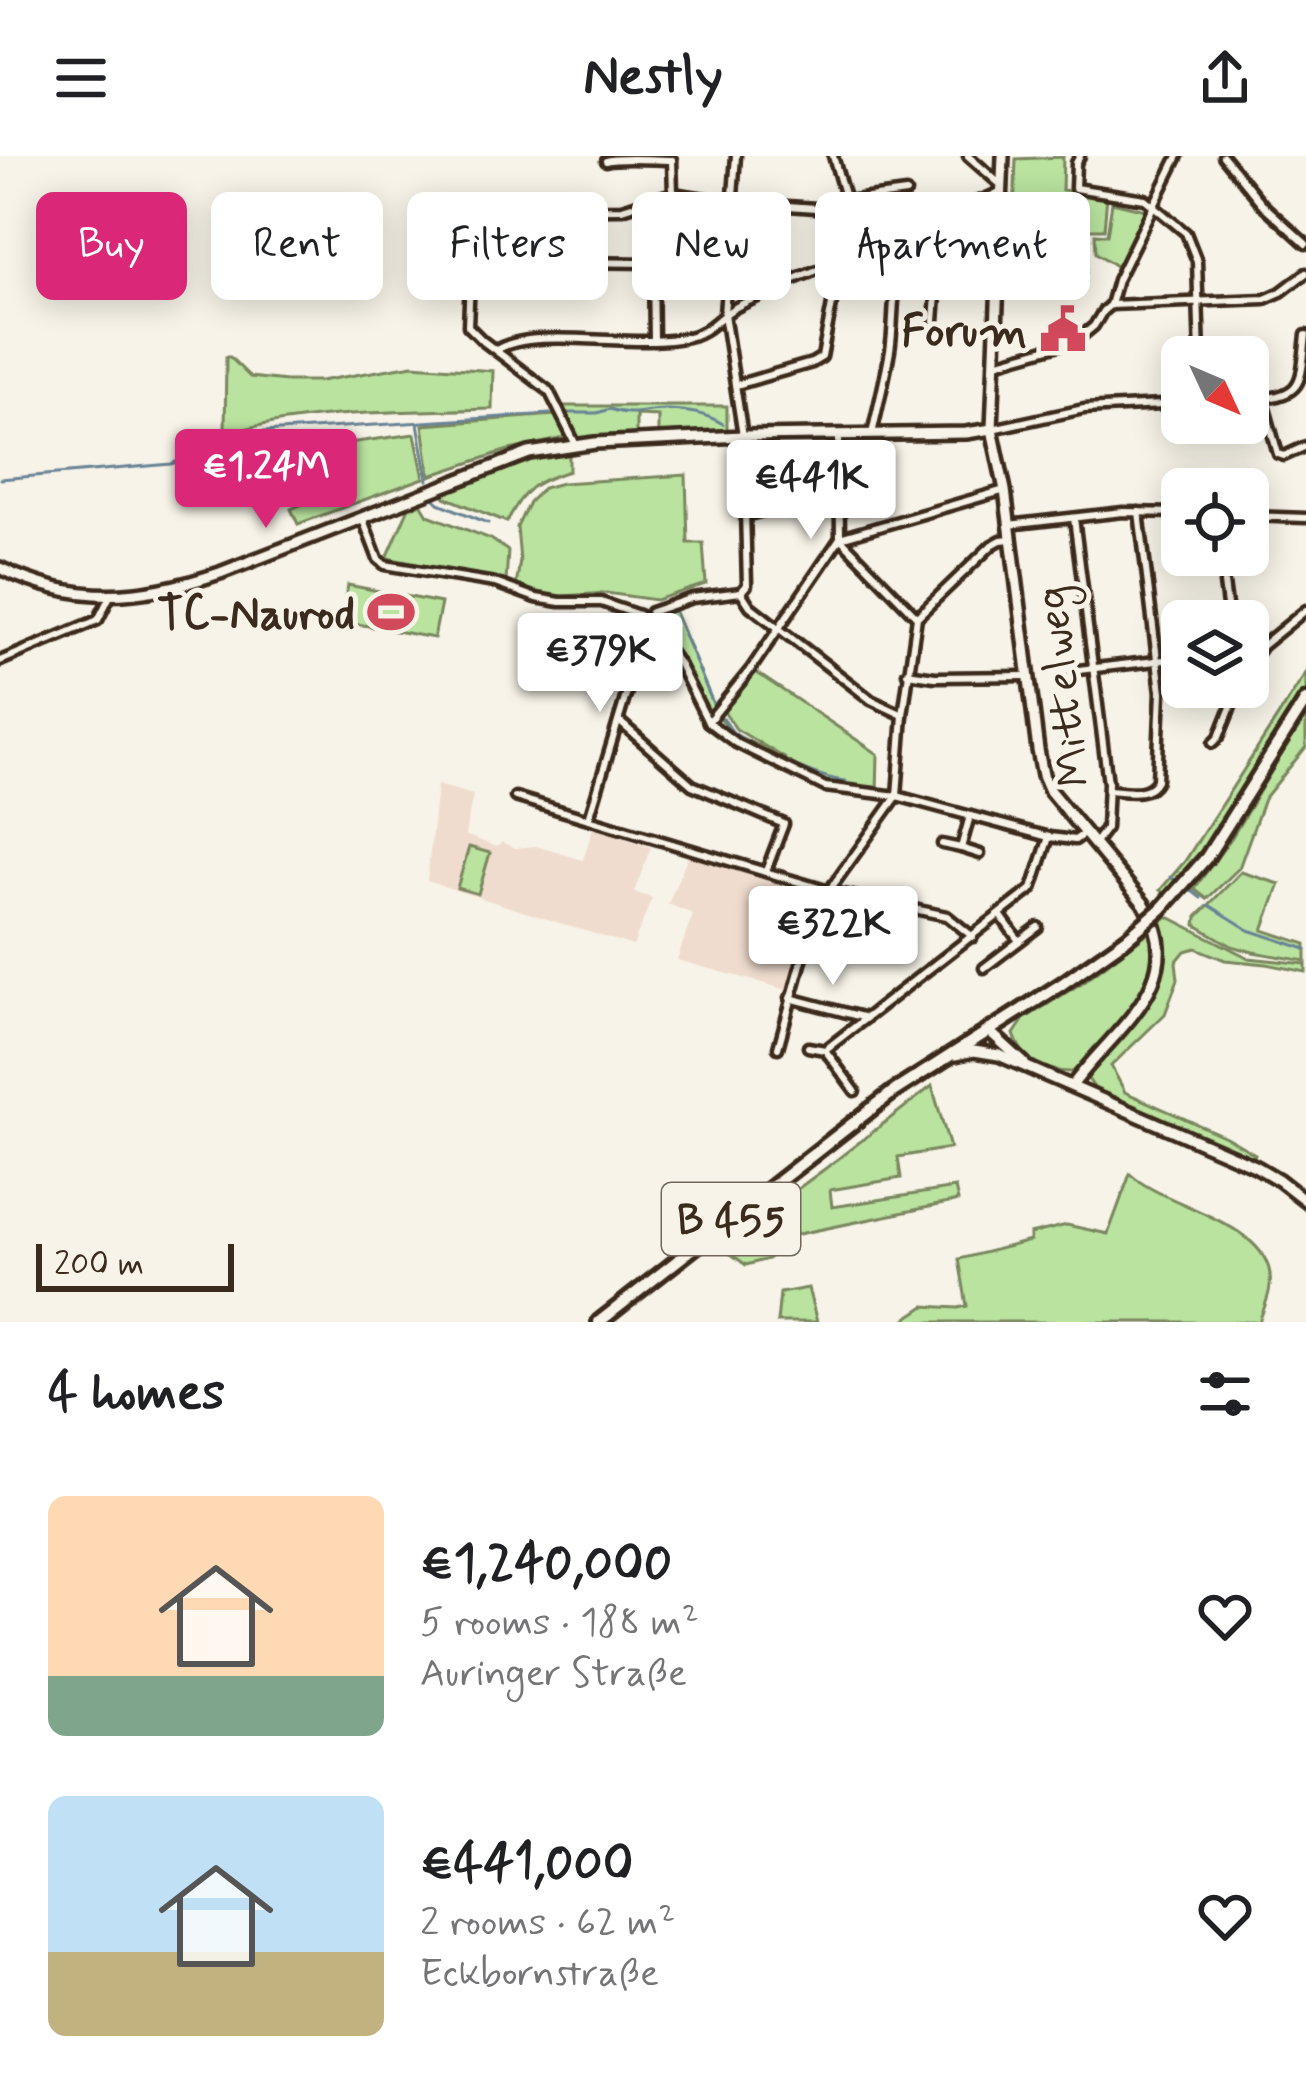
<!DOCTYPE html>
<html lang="en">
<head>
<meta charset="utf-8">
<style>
  :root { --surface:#fff; --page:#f6f6f6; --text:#202124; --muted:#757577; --accent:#db2777 }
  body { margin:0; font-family:Mynerve,sans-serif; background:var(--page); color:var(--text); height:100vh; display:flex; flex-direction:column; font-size:45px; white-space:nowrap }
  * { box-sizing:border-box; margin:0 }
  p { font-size:39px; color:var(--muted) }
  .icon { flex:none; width:66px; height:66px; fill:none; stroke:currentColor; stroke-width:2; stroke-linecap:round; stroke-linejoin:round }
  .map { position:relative; height:1166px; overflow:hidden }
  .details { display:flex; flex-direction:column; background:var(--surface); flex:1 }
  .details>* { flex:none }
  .top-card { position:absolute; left:36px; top:36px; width:1236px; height:108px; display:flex; gap:24px }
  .needle { width:78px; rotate:134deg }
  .fabs { position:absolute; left:1161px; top:180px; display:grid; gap:24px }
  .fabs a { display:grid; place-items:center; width:108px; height:108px; border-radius:18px; background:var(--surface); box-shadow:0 6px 30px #0003; font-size:60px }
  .scale { position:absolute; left:36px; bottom:30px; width:198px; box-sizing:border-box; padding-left:12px; border:6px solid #3b2a1e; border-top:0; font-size:33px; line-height:42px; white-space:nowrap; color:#3b2a1e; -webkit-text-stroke:9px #f7f3e8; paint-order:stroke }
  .price { position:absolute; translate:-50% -102px; padding:0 27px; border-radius:12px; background:#fff; color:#222; font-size:39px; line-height:78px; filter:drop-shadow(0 3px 6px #0008) }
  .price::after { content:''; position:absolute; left:50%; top:72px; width:36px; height:27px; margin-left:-18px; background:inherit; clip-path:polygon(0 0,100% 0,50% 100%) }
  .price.selected { background:var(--accent); color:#fff }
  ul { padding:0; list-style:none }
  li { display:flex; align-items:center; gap:36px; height:300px; padding:0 48px }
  li span { display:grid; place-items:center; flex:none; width:336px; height:240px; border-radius:18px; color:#555 }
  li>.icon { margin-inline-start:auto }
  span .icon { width:144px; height:144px; fill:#fffc; stroke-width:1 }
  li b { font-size:51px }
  h2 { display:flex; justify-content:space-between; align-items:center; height:144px; padding:0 48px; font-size:51px }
  .pill { padding:0 42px; border-radius:18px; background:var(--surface); box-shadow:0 6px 30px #0003; font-size:42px; line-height:108px }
  .pill.selected { background:var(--accent); color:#fff }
  header { display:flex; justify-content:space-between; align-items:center; height:156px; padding:0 48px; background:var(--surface); font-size:54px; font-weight:700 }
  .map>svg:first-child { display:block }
  .built { fill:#efdcce }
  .green { fill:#b9e39f; stroke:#7a865e; stroke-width:3 }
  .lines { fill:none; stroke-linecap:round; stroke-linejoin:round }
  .stream { stroke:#698396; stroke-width:3 }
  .street-casing { stroke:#3b2a1e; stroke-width:15 }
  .secondary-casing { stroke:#3b2a1e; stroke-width:18 }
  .primary-casing { stroke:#3b2a1e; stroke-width:20 }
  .street { stroke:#f7f3e8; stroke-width:6 }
  .secondary { stroke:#f7f3e8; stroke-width:9 }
  .primary { stroke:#f7f3e8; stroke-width:10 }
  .primary-bridge-casing { stroke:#3b2a1e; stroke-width:20; stroke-linecap:butt }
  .primary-bridge { stroke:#f7f3e8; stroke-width:10 }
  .labels { text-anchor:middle; stroke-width:10; stroke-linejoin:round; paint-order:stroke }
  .shield { fill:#f7f3e8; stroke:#73665b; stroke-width:3 }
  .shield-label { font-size:42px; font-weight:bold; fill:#3b2a1e }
  .poi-label { font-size:45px; font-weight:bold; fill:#3b2a1e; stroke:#f7f3e8; text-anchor:end }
  .street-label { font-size:45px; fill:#3b2a1e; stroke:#f7f3e8 }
</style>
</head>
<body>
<header><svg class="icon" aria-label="menu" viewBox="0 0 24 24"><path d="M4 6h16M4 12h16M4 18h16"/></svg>Nestly<svg class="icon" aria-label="share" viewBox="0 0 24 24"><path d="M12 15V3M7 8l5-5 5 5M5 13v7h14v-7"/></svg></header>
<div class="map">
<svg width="1306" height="1166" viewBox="0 0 1306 1166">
  <rect width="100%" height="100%" fill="#f7f3e8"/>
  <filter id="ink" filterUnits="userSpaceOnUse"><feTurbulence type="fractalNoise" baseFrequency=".00833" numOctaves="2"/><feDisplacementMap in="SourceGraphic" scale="24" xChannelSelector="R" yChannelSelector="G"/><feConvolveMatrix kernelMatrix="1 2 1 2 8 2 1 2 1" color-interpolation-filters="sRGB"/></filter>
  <g filter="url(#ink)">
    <g class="built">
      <polygon points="437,629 473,639 465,679 497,691 502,686 514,692 536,690 583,704 593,672 651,691 634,736 652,742 633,790 427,725"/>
      <polygon points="690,695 813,735 816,741 788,834 677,804 693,758 668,748"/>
    </g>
    <g class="green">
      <polygon points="1063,1 1062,34 1107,40 1104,73 1089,73 1087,116 1012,120 1016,3"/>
      <polygon points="1112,46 1146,54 1119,112 1096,97 1095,78 1107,79"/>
      <path d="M 226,201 L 230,201 L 250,221 L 286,225 L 320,225 L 413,209 L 493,215 L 492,253 C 405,256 308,254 225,278 Z"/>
      <polygon points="562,250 727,250 727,276 658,280 658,260 636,259 636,280 577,285 563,259"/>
      <polygon points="556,259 569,281 505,295 430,320 423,269"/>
      <polygon points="415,278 424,322 298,368 291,353 314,343 297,294"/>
      <path d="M 569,293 L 569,315 C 534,326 524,332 507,366 L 445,341 L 443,335 L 529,301 Z"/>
      <polygon points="686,319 688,387 703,387 706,428 656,444 606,437 548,441 516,431 520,405 517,371 529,346 543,332 562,327"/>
      <polygon points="419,344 428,359 491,383 508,395 506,426 387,402 411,347"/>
      <polygon points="348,429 441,447 434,482 341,465"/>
      <polygon points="672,449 717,557 732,577 786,603 736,573 721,551 751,513 878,598 877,638 825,631 736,587 708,566 679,508 651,480 646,467 651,456"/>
      <polygon points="1306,517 1306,536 1269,590 1215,680 1167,740 1160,734 1185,705"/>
      <polygon points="1306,557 1306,591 1264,643 1239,712 1207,743 1194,733 1232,681"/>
      <polygon points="469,691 490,697 478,738 457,732"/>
      <polygon points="1241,716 1280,728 1263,774 1306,788 1306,805 1253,796 1232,790 1196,769 1197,761"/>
      <path d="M 1167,760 L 1249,802 L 1306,808 L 1306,816 L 1266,808 L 1225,804 L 1196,792 L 1185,795 L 1176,806 L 1178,823 L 1165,858 L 1111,910 L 1125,936 L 1226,981 L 1255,998 L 1253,1004 L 1119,945 L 1095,933 L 1086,920 C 1123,863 1179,846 1160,767 Z"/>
      <path d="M 1149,776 C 1164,819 1135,850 1108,880 C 1097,893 1086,905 1073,916 C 1047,917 1021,904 1014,878 L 1024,863 L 1083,826 Z"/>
      <polygon points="932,930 950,992 898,1001 901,1022 830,1034 832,1051 955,1032 958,1045 794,1079 768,1103 746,1109 720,1090 826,1012"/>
      <path d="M 1130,1018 C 1166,1052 1278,1068 1270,1130 C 1269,1142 1263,1154 1259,1166 L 901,1166 L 925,1150 L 958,1152 L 967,1150 L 959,1103 L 1030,1085 L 1030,1078 L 1067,1069 L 1108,1078 Z"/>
      <polygon points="808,1132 817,1166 777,1166 780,1137"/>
    </g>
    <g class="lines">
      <g class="stream">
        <path d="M 565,257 L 597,257 L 610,253 C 633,262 647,253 667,254 C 688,255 705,257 723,268"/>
        <polyline points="418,267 428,324"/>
        <polyline points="0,323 171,308 232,284 263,276 550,258"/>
        <polyline points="432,340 439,347 488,367"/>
        <polyline points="674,455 715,552"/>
        <path d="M 723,562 C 726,566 731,575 735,578 C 757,594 819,623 846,625"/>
        <polyline points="1170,721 1179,727"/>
        <polyline points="1188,732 1201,742"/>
        <polyline points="1209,749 1249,774 1306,793"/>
      </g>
      <defs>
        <g id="street">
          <polyline points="736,0 724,158 743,280 747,429 741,436"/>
          <polyline points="833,0 846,45"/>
          <polyline points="968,0 1001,29"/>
          <polyline points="1080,0 1076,7 1075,32 1145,43 1186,77 1197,105 1200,201"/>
          <polyline points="1223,0 1263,49 1306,88"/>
          <polyline points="672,4 673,37"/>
          <path d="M 606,5 C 617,1 656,4 672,4"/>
          <polyline points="703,96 728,98"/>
          <polyline points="471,105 653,107 654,185"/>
          <polyline points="1110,149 1265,143 1281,136 1306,117"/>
          <polyline points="934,165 942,62"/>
          <path d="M 496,194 C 538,169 634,194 688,181 C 706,177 713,167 727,157 C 736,150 749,145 760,140 C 796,120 831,107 873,99 L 881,98 L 900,104"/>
          <polyline points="996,207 1077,184 1094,170 1103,155 1110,149 1117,124 1178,0"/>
          <polyline points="736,229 812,207 822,201 840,106"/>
          <path d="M 1248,244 C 1305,240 1300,230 1306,179"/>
          <polyline points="1263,245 1278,298 1284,300 1306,290"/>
          <polyline points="992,273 1084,253 1182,248"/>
          <path d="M 872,278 C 878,251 885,223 890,195 C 897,153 886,103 924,72 C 942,57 978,47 1000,36"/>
          <polyline points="839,279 840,382 916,460"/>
          <polyline points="576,289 549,235 483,185 468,170 473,54 622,53 673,37 731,46 830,53 846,45 906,37"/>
          <polyline points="745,360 840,334"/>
          <polyline points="1248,360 1306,362"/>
          <polyline points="362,361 378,403 385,409 495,427 536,442 560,446 601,446 639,459 651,480 669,494 679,508 708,566 736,587 825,631 897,640 1049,681 1075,684 1085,677"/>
          <polyline points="1074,362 1108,627 1106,672 1094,688"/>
          <polyline points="1008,369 1123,356 1182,357"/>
          <polyline points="1224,427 1229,465"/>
          <polyline points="741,436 750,450 871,544 903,559"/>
          <polyline points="0,505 98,464 110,440"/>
          <polyline points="1248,510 1262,490 1306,454"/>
          <polyline points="1061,516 1182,502"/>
          <polyline points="907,517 935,521 1027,520"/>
          <polyline points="620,566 692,629 784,668 766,715"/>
          <polyline points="708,566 751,513 840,382 1005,334"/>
          <polyline points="1213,587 1219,581 1239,531"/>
          <path d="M 1108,634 C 1125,635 1149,641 1157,624 L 1161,536 L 1139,356"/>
          <polyline points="515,641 829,735 947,760 973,781"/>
          <polyline points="589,662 651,456 692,442 741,436"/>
          <polyline points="942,688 961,692 970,660"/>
          <polyline points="961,692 980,698"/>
          <polyline points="1001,760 1019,785"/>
          <polyline points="890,779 898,751"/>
          <polyline points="984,812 1038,771"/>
          <polyline points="790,842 866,862"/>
          <polyline points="808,891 825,894 1032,733 1049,681"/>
          <polyline points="778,892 816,753 897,640 903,559 917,461 992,389 1001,384 1010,383"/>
          <polyline points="825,894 855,935"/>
        </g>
        <g id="secondary">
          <path d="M 1003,0 L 992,273 L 1005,334 L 1038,594 L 1043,619 L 1050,635 L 1144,748 C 1193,825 1112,874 1072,930"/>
          <path d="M 0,412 C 76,449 141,444 220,417 L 529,297 L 595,287 L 743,280 L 966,277 L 992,273"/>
          <polyline points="988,874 1024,907"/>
          <polyline points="955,899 974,895 999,899 1255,1010 1279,1024 1306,1045"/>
        </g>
        <g id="primary">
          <polyline points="1207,701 1306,544"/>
          <polyline points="599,1166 893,936 1062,828 1126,783"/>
        </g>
      </defs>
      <use href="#street" class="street-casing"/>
      <use href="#secondary" class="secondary-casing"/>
      <use href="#primary" class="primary-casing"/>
      <use href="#street" class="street"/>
      <use href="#secondary" class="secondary"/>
      <use href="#primary" class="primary"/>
      <defs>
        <polyline id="primary-bridge" points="1126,783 1161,753 1207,701"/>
      </defs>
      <use href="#primary-bridge" class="primary-bridge-casing"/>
      <use href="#primary-bridge" class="primary-bridge"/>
    </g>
  </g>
  <defs>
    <symbol id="civic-bare" viewBox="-9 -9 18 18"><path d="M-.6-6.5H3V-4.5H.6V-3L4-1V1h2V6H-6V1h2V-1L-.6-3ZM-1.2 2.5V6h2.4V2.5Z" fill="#d1495b" stroke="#f7f3e8" stroke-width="2.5" paint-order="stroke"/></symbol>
    <symbol id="stadium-bare" viewBox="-9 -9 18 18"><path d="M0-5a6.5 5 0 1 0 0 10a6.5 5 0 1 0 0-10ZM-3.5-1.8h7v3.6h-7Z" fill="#d1495b" stroke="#f7f3e8" stroke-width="2.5" paint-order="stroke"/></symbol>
  </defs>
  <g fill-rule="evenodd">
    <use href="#civic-bare" x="1030" y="140" width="66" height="66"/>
    <use href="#stadium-bare" x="358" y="423" width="66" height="66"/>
  </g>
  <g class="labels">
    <rect class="shield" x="662" y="1027" width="138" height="72" rx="9"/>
    <g class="shield-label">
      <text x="731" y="1078">B 455</text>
    </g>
    <g class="poi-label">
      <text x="1027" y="189">Forum</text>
      <text x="355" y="472">TC-Naurod</text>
    </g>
    <g class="street-label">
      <text transform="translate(1061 531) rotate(-97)" y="16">Mittelweg</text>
    </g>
  </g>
</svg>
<div class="fabs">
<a><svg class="needle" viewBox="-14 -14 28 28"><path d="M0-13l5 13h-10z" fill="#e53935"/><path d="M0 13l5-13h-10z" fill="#757577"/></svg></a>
<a><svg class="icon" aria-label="locate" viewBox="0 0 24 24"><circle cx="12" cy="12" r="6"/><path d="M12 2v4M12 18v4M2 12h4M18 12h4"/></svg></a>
<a><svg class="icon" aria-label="layers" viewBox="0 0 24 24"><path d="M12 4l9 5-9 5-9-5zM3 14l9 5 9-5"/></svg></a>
</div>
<div class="scale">200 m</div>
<b class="price selected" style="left:266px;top:375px">€1.24M</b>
<b class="price" style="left:811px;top:386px">€441K</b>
<b class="price" style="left:600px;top:559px">€379K</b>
<b class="price" style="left:833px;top:832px">€322K</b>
<div class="top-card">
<a class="pill selected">Buy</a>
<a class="pill">Rent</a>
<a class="pill">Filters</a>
<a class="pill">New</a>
<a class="pill">Apartment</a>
</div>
</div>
<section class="details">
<h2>4 homes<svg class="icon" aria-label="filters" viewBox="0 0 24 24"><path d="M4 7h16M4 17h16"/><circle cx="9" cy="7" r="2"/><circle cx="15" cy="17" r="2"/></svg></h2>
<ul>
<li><span style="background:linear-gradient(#ffd9b3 75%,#7fa58c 0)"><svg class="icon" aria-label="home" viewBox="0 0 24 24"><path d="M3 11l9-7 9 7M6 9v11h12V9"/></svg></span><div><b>€1,240,000</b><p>5 rooms · 188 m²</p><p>Auringer Straße</p></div><svg class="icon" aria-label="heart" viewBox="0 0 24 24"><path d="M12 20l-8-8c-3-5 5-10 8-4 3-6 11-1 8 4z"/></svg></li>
<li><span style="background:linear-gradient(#bfe0f5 65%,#c2b280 0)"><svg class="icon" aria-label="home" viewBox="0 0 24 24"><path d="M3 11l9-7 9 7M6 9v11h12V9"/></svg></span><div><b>€441,000</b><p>2 rooms · 62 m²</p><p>Eckbornstraße</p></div><svg class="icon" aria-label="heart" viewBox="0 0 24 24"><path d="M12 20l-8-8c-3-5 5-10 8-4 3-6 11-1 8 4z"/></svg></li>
</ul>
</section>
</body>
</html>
